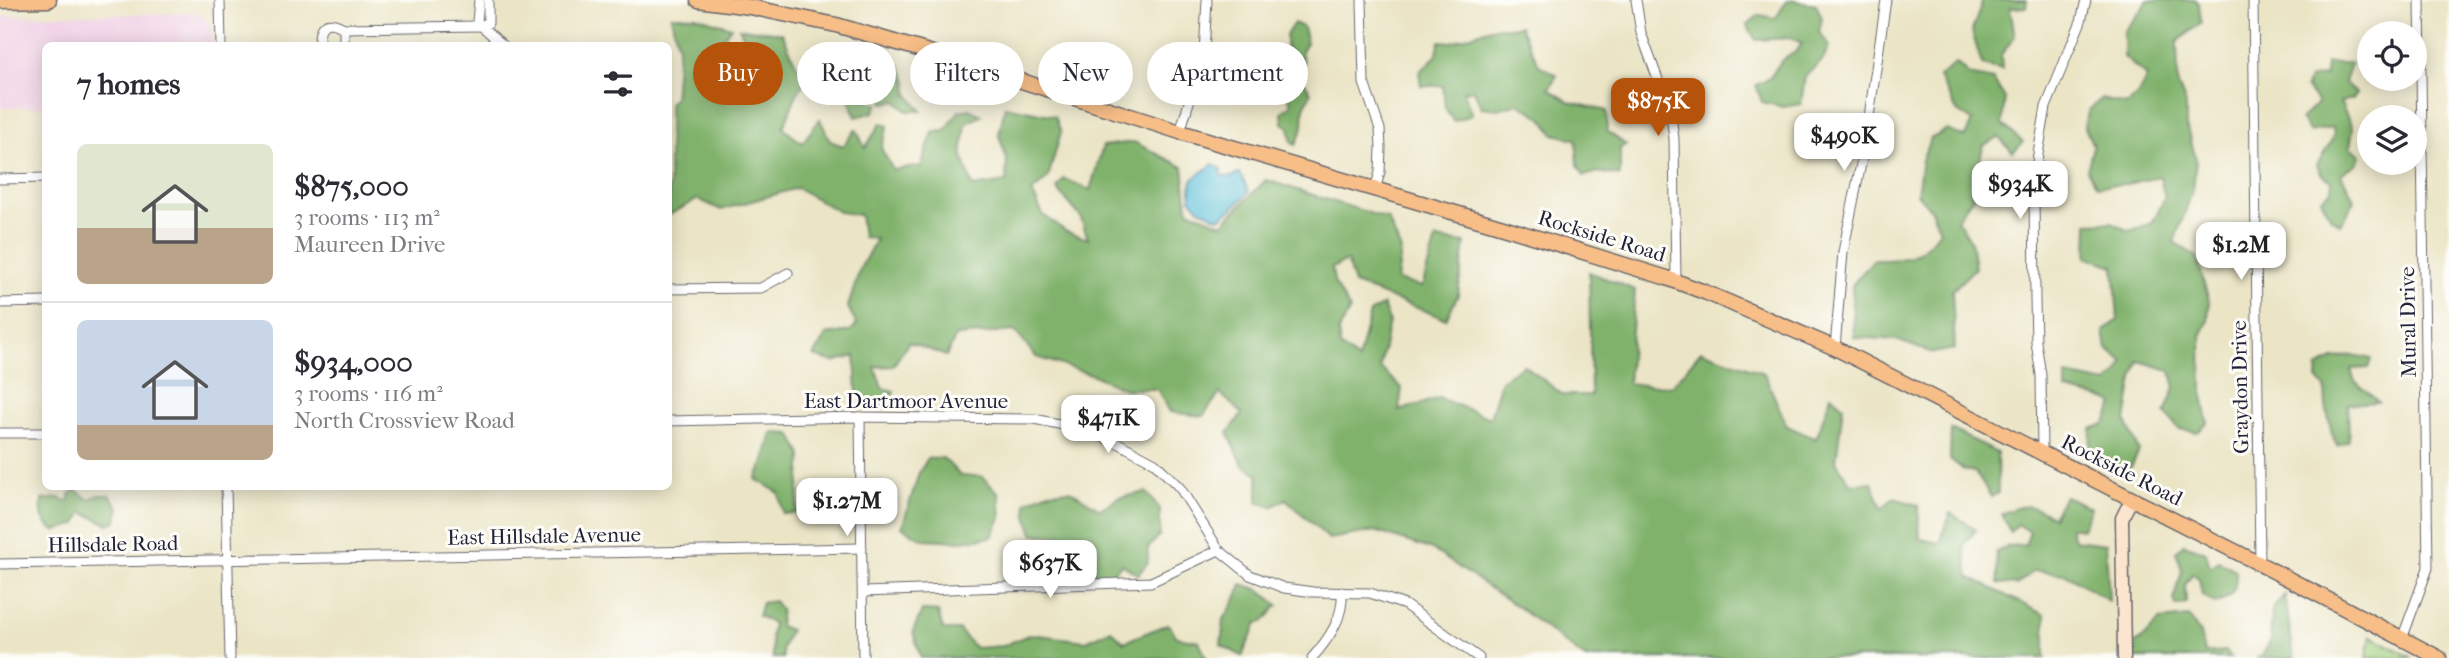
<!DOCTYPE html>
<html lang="en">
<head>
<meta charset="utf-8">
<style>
  :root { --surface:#fff; --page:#f2f2f3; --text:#2b2b33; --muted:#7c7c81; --line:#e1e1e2; --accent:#b45309 }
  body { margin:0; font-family:"IM FELL French Canon",serif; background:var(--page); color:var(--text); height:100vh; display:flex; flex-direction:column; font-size:26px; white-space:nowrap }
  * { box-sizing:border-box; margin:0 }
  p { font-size:23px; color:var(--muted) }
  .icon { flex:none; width:38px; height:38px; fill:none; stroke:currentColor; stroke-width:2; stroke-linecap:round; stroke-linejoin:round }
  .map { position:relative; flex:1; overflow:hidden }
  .panel { position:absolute; left:42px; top:42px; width:630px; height:448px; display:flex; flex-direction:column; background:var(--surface); border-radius:10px; box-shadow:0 4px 18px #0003 }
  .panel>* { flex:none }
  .top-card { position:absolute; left:693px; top:42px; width:665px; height:63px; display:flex; gap:14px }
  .fabs { position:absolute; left:2357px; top:21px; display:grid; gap:14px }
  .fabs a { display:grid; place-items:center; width:70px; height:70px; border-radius:50%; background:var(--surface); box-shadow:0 4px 18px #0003; font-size:35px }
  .price { position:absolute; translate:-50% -60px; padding:0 16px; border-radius:14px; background:#fff; color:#222; font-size:23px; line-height:46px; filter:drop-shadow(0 2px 4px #0008) }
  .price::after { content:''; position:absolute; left:50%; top:42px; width:21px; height:16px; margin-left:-10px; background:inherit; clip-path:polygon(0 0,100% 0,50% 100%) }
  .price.on { background:var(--accent); color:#fff }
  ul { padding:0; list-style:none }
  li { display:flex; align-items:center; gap:21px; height:175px; padding:0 35px }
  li+li { border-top:2px solid var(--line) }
  li span { display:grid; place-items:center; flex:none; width:196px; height:140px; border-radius:10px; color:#555 }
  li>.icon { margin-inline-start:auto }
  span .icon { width:84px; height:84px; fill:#fffc; stroke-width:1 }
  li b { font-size:30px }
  h2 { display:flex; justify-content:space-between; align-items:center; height:84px; padding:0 35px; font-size:30px }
  .tag { padding:0 24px; border-radius:32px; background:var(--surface); box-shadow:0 4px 18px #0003; font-size:24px; line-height:63px }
  .tag.on { background:var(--accent); color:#fff }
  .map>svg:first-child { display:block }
  .built { fill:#f0d0e5 }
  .green { fill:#a0cf7d; stroke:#61785c; stroke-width:2 }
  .forest { fill:#80b26c; stroke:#516a54; stroke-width:2 }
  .water { fill:#5bc0d9; stroke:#3e718a; stroke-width:2 }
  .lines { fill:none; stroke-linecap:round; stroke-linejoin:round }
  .street-casing { stroke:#68666c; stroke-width:11 }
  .secondary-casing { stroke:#68666c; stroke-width:15 }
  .primary-casing { stroke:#68666c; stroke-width:17 }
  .street { stroke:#fff; stroke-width:9 }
  .secondary { stroke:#fce5cf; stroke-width:12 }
  .primary { stroke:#f7be88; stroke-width:14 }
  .labels { text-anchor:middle; stroke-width:6; stroke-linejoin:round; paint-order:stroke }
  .street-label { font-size:21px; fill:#22223b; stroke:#fdfcf7 }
</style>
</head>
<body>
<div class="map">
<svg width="2449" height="658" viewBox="0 0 2449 658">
  <rect width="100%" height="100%" fill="#fdfcf7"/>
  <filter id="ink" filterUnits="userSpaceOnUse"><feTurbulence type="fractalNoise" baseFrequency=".0143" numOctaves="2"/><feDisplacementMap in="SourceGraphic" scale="14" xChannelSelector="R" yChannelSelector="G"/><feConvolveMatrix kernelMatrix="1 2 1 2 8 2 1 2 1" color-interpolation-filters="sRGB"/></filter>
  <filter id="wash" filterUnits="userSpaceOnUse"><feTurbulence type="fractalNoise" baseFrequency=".00686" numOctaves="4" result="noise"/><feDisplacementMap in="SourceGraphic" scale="28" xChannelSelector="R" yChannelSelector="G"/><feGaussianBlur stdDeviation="1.57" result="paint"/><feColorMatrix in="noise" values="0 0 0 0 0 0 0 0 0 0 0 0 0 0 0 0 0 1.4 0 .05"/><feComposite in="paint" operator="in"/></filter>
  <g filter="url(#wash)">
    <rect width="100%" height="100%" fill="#ebe5c6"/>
    <polygon class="built" points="200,13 211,26 212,45 46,46 45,107 0,108 0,16"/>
    <polygon class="green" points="2371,636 2413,658 2367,658"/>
    <g class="forest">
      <path d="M 1787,0 L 1816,4 L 1822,18 L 1819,32 L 1829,45 L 1823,60 L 1805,76 L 1801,104 L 1783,107 L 1762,102 L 1756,85 C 1776,77 1769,76 1781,62 C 1789,52 1794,58 1802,43 L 1790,38 L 1756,40 L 1747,25 L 1759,15 L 1776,18 Z"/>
      <polygon points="1983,0 2027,0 2026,7 2010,8 2015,36 2001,55 2002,70 1982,65 1972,31"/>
      <polygon points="2147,0 2196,0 2199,3 2201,23 2177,42 2178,85 2186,104 2186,125 2196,159 2193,190 2174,242 2197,257 2209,302 2208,321 2201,336 2202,389 2208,423 2198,432 2179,429 2165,413 2175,387 2170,370 2139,361 2133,378 2126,421 2139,451 2131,467 2113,469 2090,453 2091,429 2105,424 2114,404 2108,400 2066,390 2066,375 2107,383 2118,373 2124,362 2107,349 2104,331 2118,320 2114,266 2087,257 2088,223 2111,222 2129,231 2152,223 2165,198 2160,177 2126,184 2097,186 2087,170 2093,146 2084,125 2089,110 2101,99 2127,105 2138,94 2147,77 2124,57 2124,31 2144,7"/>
      <path d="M 671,16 L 696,16 L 731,27 L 720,43 L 716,84 L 742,86 C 755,60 755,53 739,28 L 782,33 L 796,64 L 807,78 L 796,96 L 783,128 L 802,143 L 820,119 L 830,141 L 843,146 L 856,129 L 865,148 L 881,123 L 888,126 L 881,148 L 893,170 L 921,166 L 933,132 L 945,131 L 959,111 L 969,109 L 982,115 L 966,124 L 962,154 L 973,187 L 1006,182 L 1007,161 L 999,135 L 1005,106 L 1055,116 L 1061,132 L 1048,178 L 1032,192 L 1043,215 L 1067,232 L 1088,239 L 1080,216 L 1057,189 L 1064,179 L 1090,190 L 1103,146 L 1134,142 L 1183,167 L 1188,210 L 1222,224 L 1266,180 L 1388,219 L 1401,251 L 1397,280 L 1422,287 L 1436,239 L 1465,243 L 1458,295 L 1446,319 L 1354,284 L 1347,261 L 1332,268 L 1334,282 L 1350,310 L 1338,332 L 1340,346 L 1358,360 L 1370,313 L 1383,305 L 1389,321 L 1380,368 L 1402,388 L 1399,411 L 1439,398 L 1490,418 L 1501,380 L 1524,365 L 1563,395 L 1591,395 L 1589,272 L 1635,290 L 1628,384 L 1672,386 L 1701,351 L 1764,373 L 1787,426 L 1816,439 L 1831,395 L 1843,406 L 1836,461 L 1851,484 L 1872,482 L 1882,508 L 1894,498 L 1918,505 L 1920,539 L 1940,543 L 1950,513 L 1976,529 L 1964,545 L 1969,577 L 2045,615 L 2045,658 L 1585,658 L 1519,608 L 1433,550 L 1375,531 L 1329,539 L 1286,499 L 1272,507 L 1258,502 L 1258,474 L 1243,465 L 1228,433 L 1242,414 L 1220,393 L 1203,416 L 1170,412 L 1157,389 L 1125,389 L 1093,375 L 1036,357 L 1015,331 L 956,336 L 946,356 L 909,342 L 893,366 L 875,367 L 882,388 L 894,391 L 891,400 L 876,406 L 857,393 L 855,356 L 833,362 L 814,356 L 826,335 L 850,331 L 857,325 L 848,307 L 860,269 L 876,239 L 863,237 L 860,215 L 840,212 L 797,188 L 721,210 L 698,199 L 669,215 L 669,103 L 674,98 L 678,47 Z"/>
      <polygon points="1294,23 1303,27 1307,43 1301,52 1304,62 1300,74 1311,93 1304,107 1303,127 1296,145 1292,143 1289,127 1283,123 1282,112 1291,105 1284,82 1290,70 1292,52 1286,48 1286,35"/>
      <polygon points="1520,26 1539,65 1557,75 1549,89 1570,102 1607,111 1607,131 1626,145 1620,148 1620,176 1598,172 1584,176 1578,165 1576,139 1554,134 1541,117 1518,103 1498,109 1481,107 1474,90 1463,91 1472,115 1454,121 1445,108 1443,86 1421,86 1419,72 1436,56 1440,41 1452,42 1491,28"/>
      <path d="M 851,51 L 900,65 L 907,81 L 908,94 L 922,111 L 907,111 L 896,101 L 884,103 L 875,82 L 859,80 L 863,99 L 878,104 L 874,112 L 856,117 C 843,88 846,81 851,51 Z"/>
      <path d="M 1956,63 L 1969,75 L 1993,80 L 2005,98 L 2002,124 L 2023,142 L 2013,152 L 1998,137 L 1983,146 L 1973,197 L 1957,219 L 1971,241 L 1975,268 L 1952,291 L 1955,349 L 1933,353 L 1896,340 L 1854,337 L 1852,285 L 1873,260 C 1907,260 1919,259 1940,230 L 1931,210 L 1917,194 L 1922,160 L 1930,139 L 1947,130 L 1965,137 L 1972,121 L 1956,110 L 1939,77 Z"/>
      <polygon points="2326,63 2351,63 2345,83 2356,93 2353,99 2340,102 2353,129 2350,147 2361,155 2356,164 2341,174 2355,201 2340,224 2331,218 2321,199 2331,190 2332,181 2322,175 2317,165 2334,136 2333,127 2310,132 2301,119 2318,103 2306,87 2309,79 2326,75"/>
      <polygon points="2353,355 2372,359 2369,368 2351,369 2354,380 2378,402 2348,404 2349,440 2337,446 2332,434 2326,406 2325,388 2317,379 2318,367 2333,359"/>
      <polygon points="1951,429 1997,453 1998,493 1991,497 1975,472 1964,470 1950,459"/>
      <polygon points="772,433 791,434 802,455 797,513 783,514 779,493 756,479 764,462"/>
      <polygon points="928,458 943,458 961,476 981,476 999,493 1001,518 992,537 962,541 923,539 902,527 919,473"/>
      <path d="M 76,490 L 88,499 L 99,495 L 110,495 L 119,508 L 116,521 L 108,524 L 82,512 L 77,524 L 55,531 C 42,523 40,514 42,500 L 60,498 L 65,502 L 70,499 L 70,494 Z"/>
      <polygon points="1070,490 1100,509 1118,498 1146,492 1160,509 1160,535 1148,548 1148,562 1138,575 1122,564 1109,576 1082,570 1055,570 1050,558 1084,550 1085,538 1033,534 1027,516 1026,502 1049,492"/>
      <path d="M 2065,496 L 2091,508 L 2082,529 L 2070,527 L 2074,540 L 2106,544 L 2109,601 L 2066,574 L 2034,571 L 2016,585 L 1998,583 L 1996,552 L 2009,546 L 2025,545 L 2030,532 L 2018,524 L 2010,532 L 2002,514 C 2024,502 2033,505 2053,517 Z"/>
      <path d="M 2184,544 L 2206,552 L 2210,567 L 2219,561 L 2236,570 C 2237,590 2233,597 2215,604 L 2202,595 L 2199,579 L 2193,573 L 2185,585 L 2186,603 L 2176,606 L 2174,600 L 2182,570 L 2176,551 Z"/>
      <polygon points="1242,584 1260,590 1278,605 1263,622 1257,623 1242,656 1221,645 1224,619 1235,601"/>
      <polygon points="2285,594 2294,658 2256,658 2261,657 2270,642 2272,610"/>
      <polygon points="774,601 781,610 779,626 790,630 782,648 783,658 773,658 771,636 773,623 758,616 762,603"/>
      <polygon points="922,611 938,612 943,630 959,630 975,648 1003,646 1030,634 1086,641 1111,630 1124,642 1168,624 1177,637 1199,641 1206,658 921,658 913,631"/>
      <polygon points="2189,617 2200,634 2205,653 2226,651 2231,658 2130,658 2130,646 2142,639 2160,620"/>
    </g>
    <polygon class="water" points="1213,164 1222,169 1222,176 1231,177 1240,173 1249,192 1231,210 1219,218 1200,209 1190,199 1192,180"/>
  </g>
  <g filter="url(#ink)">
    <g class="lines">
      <defs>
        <g id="street">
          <polyline points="220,0 221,46"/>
          <polyline points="479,0 477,22 504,46"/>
          <polyline points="1362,0 1364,83 1380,129 1381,148 1380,172 1375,190"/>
          <polyline points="1636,0 1641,33 1671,115 1674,139 1676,281"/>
          <polyline points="2253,0 2260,564"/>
          <polyline points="481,26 488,23 488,0"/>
          <polyline points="344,28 481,26"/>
          <path d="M 319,46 C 318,26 324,17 344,28 L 344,46"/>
          <polyline points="1180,132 1204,53 1207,0"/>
          <polyline points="0,179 46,178"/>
          <polyline points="668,289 761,288 788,273"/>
          <polyline points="0,303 46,302"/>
          <polyline points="1835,348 1843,252 1865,144 1886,0"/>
          <polyline points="860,417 863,658"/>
          <polyline points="668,421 860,417 1034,419 1079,428 1120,444 1155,463 1180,488 1219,550 1250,575 1284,588 1313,592 1370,593 1405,605 1479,658"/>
          <polyline points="0,433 46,433"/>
          <polyline points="2042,453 2041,375 2036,342 2035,299 2034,192 2038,154 2046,107 2081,21 2086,0"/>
          <polyline points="226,486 230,658"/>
          <polyline points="0,564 862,548"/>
          <polyline points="863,592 1151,582 1219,550"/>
          <polyline points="2402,639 2428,568 2420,0"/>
          <path d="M 1312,658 C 1329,639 1344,617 1342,592"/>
        </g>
        <polyline id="secondary" points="2124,658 2122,518 2131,500"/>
        <g id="primary">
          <polyline points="698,0 750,7 836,25 953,59 1180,132 1503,227 1667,278 1707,293 1835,348 2260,564 2439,658"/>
          <polyline points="0,1 49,0"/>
        </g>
      </defs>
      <use href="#street" class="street-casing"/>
      <use href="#secondary" class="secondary-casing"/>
      <use href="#primary" class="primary-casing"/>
      <use href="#street" class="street"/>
      <use href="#secondary" class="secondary"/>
      <use href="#primary" class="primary"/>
    </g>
  </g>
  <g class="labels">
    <g class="street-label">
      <text transform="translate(1602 236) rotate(17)" y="7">Rockside Road</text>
      <text transform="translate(2408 322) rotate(-91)" y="7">Mural Drive</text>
      <text transform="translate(2240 387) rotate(-91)" y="7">Graydon Drive</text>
      <text x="906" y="408">East Dartmoor Avenue</text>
      <text transform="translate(2122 470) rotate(27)" y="7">Rockside Road</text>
      <text transform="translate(544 536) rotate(-1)" y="7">East Hillsdale Avenue</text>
      <text transform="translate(113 544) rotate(-1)" y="7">Hillsdale Road</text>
    </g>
  </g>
</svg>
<div class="fabs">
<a><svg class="icon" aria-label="locate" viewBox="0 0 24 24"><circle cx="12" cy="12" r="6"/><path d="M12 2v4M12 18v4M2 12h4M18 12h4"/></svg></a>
<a><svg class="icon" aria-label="layers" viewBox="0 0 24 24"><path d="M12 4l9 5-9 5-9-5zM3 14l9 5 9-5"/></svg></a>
</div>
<b class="price on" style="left:1658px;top:138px">$875K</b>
<b class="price" style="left:1844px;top:173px">$490K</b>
<b class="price" style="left:2020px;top:221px">$934K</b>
<b class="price" style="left:2241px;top:282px">$1.2M</b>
<b class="price" style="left:1108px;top:455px">$471K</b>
<b class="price" style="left:847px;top:538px">$1.27M</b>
<b class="price" style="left:1050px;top:600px">$637K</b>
<div class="top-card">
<a class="tag on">Buy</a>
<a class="tag">Rent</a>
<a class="tag">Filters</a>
<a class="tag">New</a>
<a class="tag">Apartment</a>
</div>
<section class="panel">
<h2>7 homes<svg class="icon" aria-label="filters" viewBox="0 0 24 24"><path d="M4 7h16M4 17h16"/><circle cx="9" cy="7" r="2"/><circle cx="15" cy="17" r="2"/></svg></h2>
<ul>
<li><span style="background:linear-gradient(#dfe7d0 60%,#b9a48a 0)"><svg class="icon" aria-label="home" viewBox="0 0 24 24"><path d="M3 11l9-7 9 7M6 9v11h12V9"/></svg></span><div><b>$875,000</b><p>3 rooms · 113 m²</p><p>Maureen Drive</p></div></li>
<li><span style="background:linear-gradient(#c9d6e8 75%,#b9a48a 0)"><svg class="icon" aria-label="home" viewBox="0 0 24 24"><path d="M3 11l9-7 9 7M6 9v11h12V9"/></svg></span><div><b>$934,000</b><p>3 rooms · 116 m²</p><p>North Crossview Road</p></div></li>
</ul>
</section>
</div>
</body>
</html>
